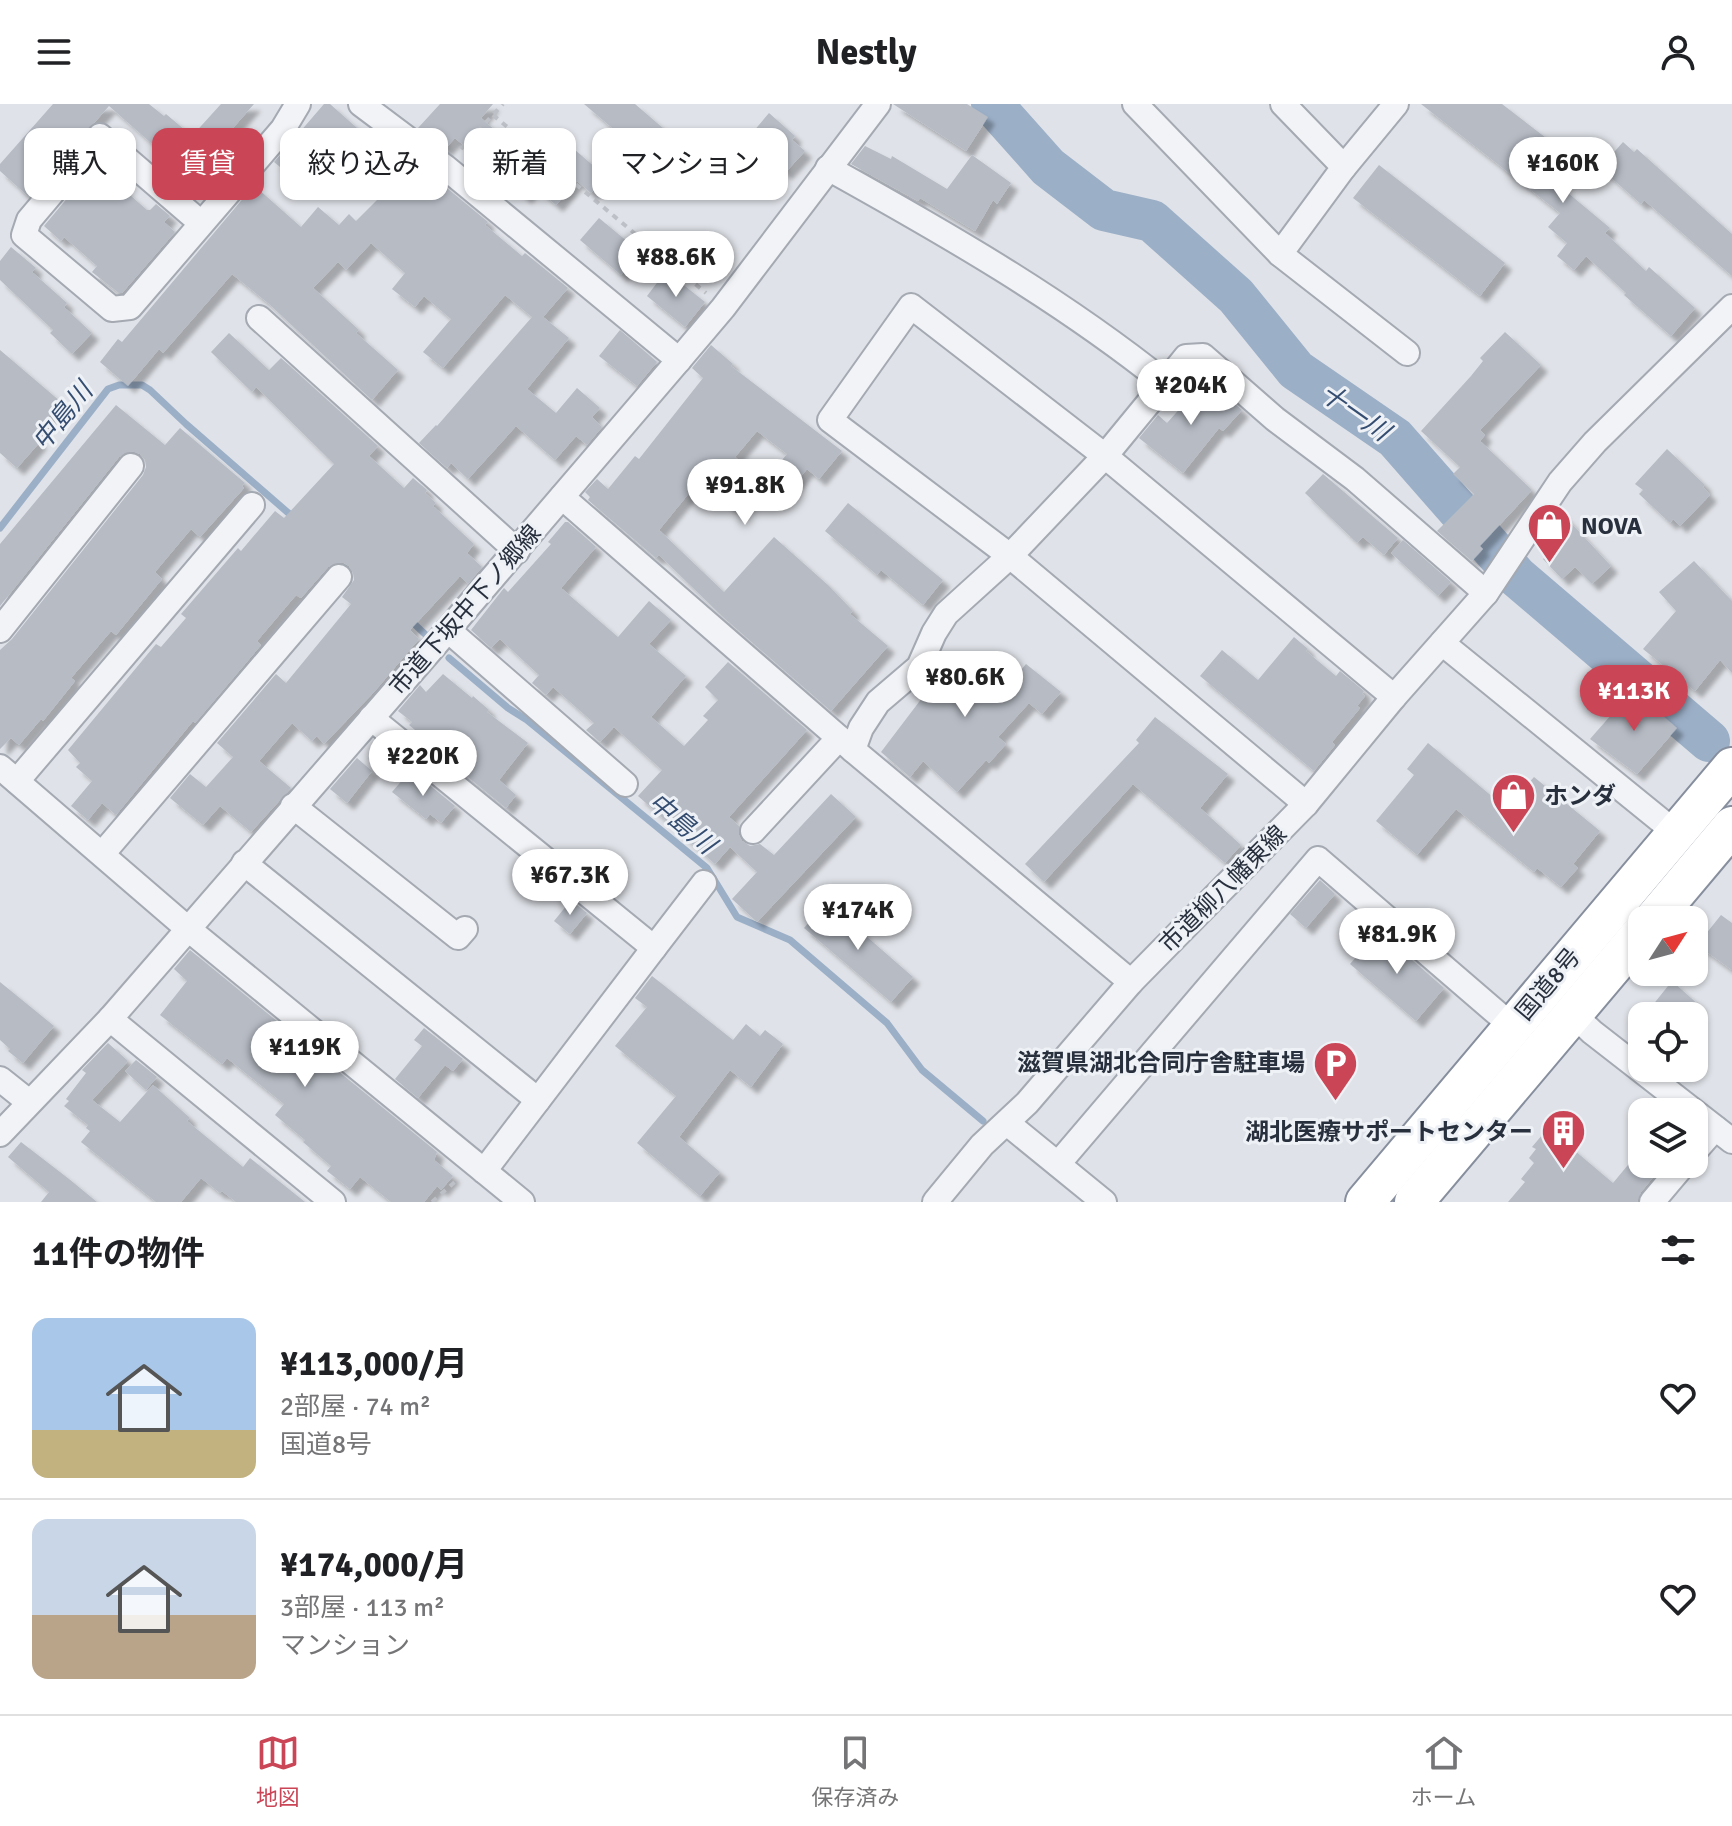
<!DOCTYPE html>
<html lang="ja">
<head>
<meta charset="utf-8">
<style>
  :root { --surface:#fff; --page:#f6f6f6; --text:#202124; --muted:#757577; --line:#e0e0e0; --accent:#ca4657 }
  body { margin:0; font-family:Signika,"Noto Sans JP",sans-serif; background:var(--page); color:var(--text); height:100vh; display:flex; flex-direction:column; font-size:30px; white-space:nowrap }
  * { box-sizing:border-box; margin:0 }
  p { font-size:26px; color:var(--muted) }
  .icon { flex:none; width:44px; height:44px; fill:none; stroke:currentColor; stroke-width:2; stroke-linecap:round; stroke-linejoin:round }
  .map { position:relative; height:1098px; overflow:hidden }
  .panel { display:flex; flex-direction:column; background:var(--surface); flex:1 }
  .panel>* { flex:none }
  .guide { position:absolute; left:24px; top:24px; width:800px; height:72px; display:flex; gap:16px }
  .needle { width:52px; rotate:54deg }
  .buttons { position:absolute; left:1628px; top:802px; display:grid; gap:16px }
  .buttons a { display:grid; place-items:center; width:80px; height:80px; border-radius:16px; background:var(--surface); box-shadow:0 2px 6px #0004; font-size:40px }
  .price { position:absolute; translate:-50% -68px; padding:0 18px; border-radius:28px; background:#fff; color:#222; font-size:26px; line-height:52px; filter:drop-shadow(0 2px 4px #0008) }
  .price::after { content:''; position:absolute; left:50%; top:48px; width:24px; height:18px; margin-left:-12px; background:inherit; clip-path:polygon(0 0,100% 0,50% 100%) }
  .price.on { background:var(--accent); color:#fff }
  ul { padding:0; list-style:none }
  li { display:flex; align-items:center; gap:24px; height:200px; padding:0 32px }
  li+li { border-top:2px solid var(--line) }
  li span { display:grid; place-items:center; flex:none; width:224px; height:160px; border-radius:16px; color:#555 }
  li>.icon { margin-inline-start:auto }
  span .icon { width:96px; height:96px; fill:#fffc; stroke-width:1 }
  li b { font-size:34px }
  h2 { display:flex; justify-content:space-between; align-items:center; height:96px; padding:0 32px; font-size:34px }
  .pill { padding:0 28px; border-radius:16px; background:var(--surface); box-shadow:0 2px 6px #0004; font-size:28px; line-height:72px }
  .pill.on { background:var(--accent); color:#fff }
  header { display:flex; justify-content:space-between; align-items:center; height:104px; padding:0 32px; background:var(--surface); font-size:36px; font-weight:800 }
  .menu { display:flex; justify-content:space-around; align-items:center; height:112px; border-top:2px solid var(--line); background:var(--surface); font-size:22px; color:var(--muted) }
  .menu a { display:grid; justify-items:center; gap:4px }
  .menu .on { color:var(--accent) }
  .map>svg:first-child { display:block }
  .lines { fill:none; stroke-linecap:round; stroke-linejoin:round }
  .stream { stroke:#9bafc7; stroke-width:7 }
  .river { stroke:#9bafc7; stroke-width:42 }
  .building { fill:#b6bbc4; filter:url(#shadow) }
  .minor-casing { stroke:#a4a9b2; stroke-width:28 }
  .trunk-casing { stroke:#878f9e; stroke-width:42 }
  .path { stroke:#bdc0c6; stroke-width:4; stroke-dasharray:6 6; stroke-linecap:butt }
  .minor { stroke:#f1f3f6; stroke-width:24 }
  .trunk { stroke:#fff; stroke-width:38 }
  .labels { text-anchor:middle; stroke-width:6; stroke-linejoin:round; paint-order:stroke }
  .poi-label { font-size:24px; font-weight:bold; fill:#28303e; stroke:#eef1f5; text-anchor:start }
  .street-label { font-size:24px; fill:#28303e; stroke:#eef1f5 }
  .water-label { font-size:26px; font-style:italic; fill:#344d71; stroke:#eef1f5 }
</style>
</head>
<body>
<header><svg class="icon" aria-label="menu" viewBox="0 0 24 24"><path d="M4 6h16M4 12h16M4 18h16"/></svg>Nestly<svg class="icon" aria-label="person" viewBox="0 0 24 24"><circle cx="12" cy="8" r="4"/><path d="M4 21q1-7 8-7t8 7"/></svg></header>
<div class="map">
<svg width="1732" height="1098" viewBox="0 0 1732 1098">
  <defs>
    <filter id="shadow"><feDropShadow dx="7" dy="7" stdDeviation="2" flood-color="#0004"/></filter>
  </defs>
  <rect width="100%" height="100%" fill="#dfe2e8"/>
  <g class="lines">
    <g class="stream">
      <polyline points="0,424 108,285 119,281 142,281 150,286 186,320 293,413"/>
      <polyline points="410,516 426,531"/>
      <polyline points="449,554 508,604 527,616 707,764 737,813 790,836 887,919 922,966 983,1017"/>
    </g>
    <polyline class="river" points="992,0 1048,63 1104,106 1152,117 1236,192 1296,266 1395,334 1517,473 1709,637"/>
  </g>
  <g class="building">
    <polygon points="53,0 149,0 164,12 166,10 192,32 221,0 254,0 211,49 229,65 208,89 109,2 29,93 0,67 0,60"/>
    <polygon points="324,0 330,0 366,32 371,26 431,71 488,118 485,121 522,152 525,149 568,184 543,213 569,234 527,285 556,309 577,284 600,304 592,313 602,323 587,341 576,332 555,356 516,322 468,375 451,359 447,364 419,339 436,321 437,322 532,213 505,191 443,264 423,248 451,215 424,192 415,203 392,185 405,169 371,139 346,166 338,158 313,184 359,226 356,229 398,266 372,296 268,199 232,170 163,249 159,245 128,282 100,258 118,235 122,238 251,85 254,88 257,84 301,123 318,103 339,121 349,110 356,117 385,88 381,84 384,80 343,44 314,78 293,60 286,68 274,58"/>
    <polygon points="440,0 493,0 481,14 521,49 524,45 553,70 574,45 605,72 591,89 577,77 556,101 534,82 525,93 455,34 445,45 418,24"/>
    <polygon points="584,0 635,0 671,31 650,56"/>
    <polygon points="893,0 967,0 988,13 966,47"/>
    <polygon points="1421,0 1502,0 1563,47 1553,59 1564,68 1556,79 1610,124 1605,129 1646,167 1649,163 1695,204 1671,232 1624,191 1626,189 1586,152 1574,166 1557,152 1567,139 1548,123 1560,109"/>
    <polygon points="769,9 795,32 792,36 805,47 785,69 747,35"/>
    <polygon points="1623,38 1634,48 1637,45 1732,130 1732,172 1644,96 1641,100 1600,64"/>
    <polygon points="865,42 891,55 892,52 947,85 972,51 1011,79 997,100 993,96 975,127 920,94 918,97 851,60"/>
    <polygon points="99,56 118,72 114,77 147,106 150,106 156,100 170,112 164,118 175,128 122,189 119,189 92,168 97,162 64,133 61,137 44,122"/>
    <polygon points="1379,61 1505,159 1480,192 1353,94"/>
    <polygon points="599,114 640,148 621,171 580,136"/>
    <polygon points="11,143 36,164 32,168 67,199 64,203 92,229 72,250 50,229 53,226 0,176 0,157"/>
    <polygon points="666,167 705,198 685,223 647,192"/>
    <polygon points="620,226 657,258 637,282 599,252"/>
    <polygon points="1505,228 1541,261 1480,326 1485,331 1480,337 1532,386 1480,442 1483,445 1472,457 1437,427 1474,390 1453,370 1460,363 1421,327 1471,272 1483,257 1480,254"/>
    <polygon points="229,229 269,266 281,254 378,342 369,352 404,384 413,374 427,386 425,389 436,399 433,402 474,440 467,449 482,463 468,480 460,472 410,526 419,535 374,588 324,640 317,632 312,637 292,619 259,657 291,684 251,728 220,702 203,721 170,694 190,670 206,683 233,653 217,639 276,570 286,579 351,500 342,493 354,476 353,469 349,462 342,458 328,463 301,494 296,491 257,537 261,541 195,619 193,617 116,711 102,699 88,716 71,702 92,677 76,663 80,659 68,646 156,540 161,543 186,514 181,510 238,444 241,447 275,407 284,414 334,360 256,283 252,288 211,248"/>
    <polygon points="711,241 733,260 731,262 842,347 819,375 807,365 786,390 767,374 787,350 757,327 735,353 763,377 738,408 715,390 710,397 694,383 659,426 724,488 774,433 829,482 853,507 850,510 888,542 831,607 723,513 659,451 656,454 588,396 590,393 585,388 597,375 608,385 635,352 639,355 703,274 692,264"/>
    <polygon points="0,246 61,298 32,331 40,338 17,364 0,349"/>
    <polygon points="1212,280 1242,306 1223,327 1219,324 1183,369 1139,334 1158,311 1167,319 1201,281 1206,286"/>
    <polygon points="116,301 165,341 180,324 245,379 242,382 244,384 200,433 191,425 155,468 162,475 116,531 111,527 71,574 75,577 43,617 41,615 19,641 11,634 0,645 0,546 12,535 143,371 146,363 145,356 140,350 132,347 119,353 0,502 0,440"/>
    <polygon points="1667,345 1705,381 1703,383 1710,391 1680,422 1673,415 1670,419 1639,390 1643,386 1635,380"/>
    <polygon points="1323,370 1398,434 1384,451 1363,433 1357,439 1305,389"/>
    <polygon points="848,399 943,476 923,501 881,466 877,471 825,427"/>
    <polygon points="1559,406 1611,462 1592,480 1575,463 1562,475 1543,455 1564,436 1550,421"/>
    <polygon points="565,418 568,418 596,443 561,484 618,533 649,497 671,516 649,540 686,572 651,613 684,642 708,616 703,612 718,596 705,583 728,558 807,626 729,713 739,722 739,731 742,737 750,742 760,740 774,751 831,690 856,713 757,818 732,795 757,768 730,743 715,760 638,692 662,666 614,623 600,638 586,626 594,619 553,583 546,591 532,579 539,571 500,535 491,544 471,526 504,484 508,488 551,440 548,438"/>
    <polygon points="1403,436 1451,478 1438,492 1391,449"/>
    <polygon points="1694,457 1732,497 1732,569 1720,556 1695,587 1643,545 1676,507 1659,488"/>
    <polygon points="1294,533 1308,545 1306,547 1336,572 1340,567 1364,587 1362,590 1365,592 1357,602 1360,604 1332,638 1335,641 1314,667 1200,572 1222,546 1258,576"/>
    <polygon points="973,550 1010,579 1026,560 1061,588 1042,610 1029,599 998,633 1006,640 989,659 986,656 957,688 923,657 910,673 881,648 922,594 914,587 929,574 937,560 954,574"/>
    <polygon points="443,570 472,594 473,592 489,606 487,608 528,639 499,676 516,691 506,704 430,642 432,640 409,621 412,618 398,607 420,581 426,588"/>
    <polygon points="1633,586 1677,624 1637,670 1590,635"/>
    <polygon points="1155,613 1228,670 1200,704 1241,741 1225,759 1133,680 1044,778 1025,760 1139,639 1136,636"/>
    <polygon points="1428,639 1506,704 1534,673 1600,727 1573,760 1578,764 1561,783 1537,764 1534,768 1456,705 1417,751 1376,717 1414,671 1407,665"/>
    <polygon points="357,654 372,667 347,699 330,685"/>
    <polygon points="411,666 455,702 441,719 430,710 426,715 392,688"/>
    <polygon points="1320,776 1335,790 1306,824 1290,810"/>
    <polygon points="571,796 587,809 570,830 554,817"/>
    <polygon points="827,798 913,873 891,898 804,824"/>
    <polygon points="1721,811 1732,819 1732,866 1697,841"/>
    <polygon points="1379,827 1444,884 1416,917 1350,860"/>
    <polygon points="190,846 437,1048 434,1056 453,1072 441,1086 437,1082 424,1098 391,1098 360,1073 350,1085 327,1067 331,1062 303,1038 305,1036 275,1011 284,1000 227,954 222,960 160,911 187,877 174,865"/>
    <polygon points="652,872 733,936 746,920 760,932 765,926 783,940 751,983 730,966 679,1033 720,1068 700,1092 637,1039 676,992 615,942 647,903 635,894"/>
    <polygon points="1672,877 1700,902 1690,912 1644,912"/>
    <polygon points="0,878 54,922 23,959 8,947 10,945 0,936"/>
    <polygon points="424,924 463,955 453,967 445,961 418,994 395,975 422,942 414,936"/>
    <polygon points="108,939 128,957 92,996 120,1018 153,981 190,1014 187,1017 243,1063 250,1054 305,1098 236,1098 222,1087 220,1089 201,1074 181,1098 156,1098 81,1038 90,1027 86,1024 88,1021 64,1002 69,997 66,995 86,969 82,966"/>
    <polygon points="136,956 157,973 146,986 125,967"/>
    <polygon points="1548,1024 1613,1079 1642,1044 1642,1060 1664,1060 1641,1088 1637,1098 1508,1098 1525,1078 1521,1075 1534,1059 1529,1054 1536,1045 1532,1043"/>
    <polygon points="21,1038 69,1075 97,1098 41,1098 49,1088 8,1053"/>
  </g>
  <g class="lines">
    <defs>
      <g id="minor">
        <polyline points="361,0 445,63 679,256"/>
        <polyline points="1135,0 1280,150"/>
        <polyline points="1283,0 1344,63 1280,150 1407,249"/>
        <polyline points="1344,63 1396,0"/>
        <path d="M 828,64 C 945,129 1060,195 1165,279 L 1186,253 L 1203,252 L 1275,315 L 1355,375 L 1486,489"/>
        <polyline points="201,119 100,32 29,116 24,131 112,205 130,203 283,25 298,0"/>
        <polyline points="259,214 517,447"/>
        <polyline points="562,393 853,646 1131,878"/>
        <polyline points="0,526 131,362"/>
        <polyline points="448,526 625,680"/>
        <polyline points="1442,539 1676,729"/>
        <polyline points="371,614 654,844 484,1067"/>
        <polyline points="853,646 861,624 878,598 919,563 934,529 946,510 1010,452 1105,352 1165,279"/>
        <polyline points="0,663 187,824 522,1098"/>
        <polyline points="17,677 252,401"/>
        <polyline points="1306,700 1010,452 830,316 911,202 1105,352 1394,593"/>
        <polyline points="293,702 458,833 465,825"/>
        <polyline points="753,727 839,634"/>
        <polyline points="103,749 339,473"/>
        <polyline points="244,759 538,996"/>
        <polyline points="654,844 704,779"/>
        <polyline points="1573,910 1592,928 1732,1037"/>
        <polyline points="110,915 333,1098"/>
        <polyline points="0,975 29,998"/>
        <polyline points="1007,1019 1104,1098"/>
        <polyline points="0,1030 110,915 429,548 679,256 723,204 878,0"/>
        <polyline points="1694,1048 1715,1024"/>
        <polyline points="1058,1060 1318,755 1512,922"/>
        <polyline points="935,1098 982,1041 1027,999 1131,878 1306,700 1394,593 1486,489 1560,378 1595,338 1732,203"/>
        <polyline points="1652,1098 1684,1060"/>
      </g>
      <g id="trunk">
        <polyline points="1653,816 1732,722"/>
        <polyline points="1365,1098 1732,663"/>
        <polyline points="1414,1098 1642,828"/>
      </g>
    </defs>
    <use href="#minor" class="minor-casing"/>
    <use href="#trunk" class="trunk-casing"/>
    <g class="path">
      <polyline points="493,11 706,189"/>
      <polyline points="461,45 503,0"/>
      <polyline points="432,1098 457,1076"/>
    </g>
    <use href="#minor" class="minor"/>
    <use href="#trunk" class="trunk"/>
  </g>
  <defs>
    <symbol id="shop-pin" viewBox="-11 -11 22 30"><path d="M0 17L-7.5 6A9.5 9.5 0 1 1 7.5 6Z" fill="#ca4657" stroke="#eef1f5"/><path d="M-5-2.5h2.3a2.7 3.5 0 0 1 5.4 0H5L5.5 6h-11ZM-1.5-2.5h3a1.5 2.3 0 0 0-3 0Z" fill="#fff"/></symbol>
    <symbol id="parking-pin" viewBox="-11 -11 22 30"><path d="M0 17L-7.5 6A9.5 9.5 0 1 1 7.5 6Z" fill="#ca4657" stroke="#eef1f5"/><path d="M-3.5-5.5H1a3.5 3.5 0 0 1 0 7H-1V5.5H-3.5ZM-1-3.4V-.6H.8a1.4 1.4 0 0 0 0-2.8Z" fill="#fff"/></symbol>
    <symbol id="building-pin" viewBox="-11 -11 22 30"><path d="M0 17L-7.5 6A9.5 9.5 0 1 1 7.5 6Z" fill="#ca4657" stroke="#eef1f5"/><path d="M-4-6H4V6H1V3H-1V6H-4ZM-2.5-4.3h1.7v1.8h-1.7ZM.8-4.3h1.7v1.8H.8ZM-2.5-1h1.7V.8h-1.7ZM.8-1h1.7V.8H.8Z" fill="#fff"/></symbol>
  </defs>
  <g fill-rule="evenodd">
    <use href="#shop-pin" x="1524" y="396" width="51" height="69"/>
    <use href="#shop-pin" x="1488" y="666" width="51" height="69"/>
    <use href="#parking-pin" x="1310" y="934" width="51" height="69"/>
    <use href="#building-pin" x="1538" y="1002" width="51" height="69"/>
  </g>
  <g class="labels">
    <g class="poi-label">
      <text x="1581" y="430">NOVA</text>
      <text x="1544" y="700">ホンダ</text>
      <text x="1305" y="967" text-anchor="end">滋賀県湖北合同庁舎駐車場</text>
      <text x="1533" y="1036" text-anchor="end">湖北医療サポートセンター</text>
    </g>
    <g class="street-label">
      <text transform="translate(465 506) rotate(-49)" y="8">市道下坂中下ノ郷線</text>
      <text transform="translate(1223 785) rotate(-45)" y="8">市道柳八幡東線</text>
      <text transform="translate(1548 880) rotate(-50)" y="8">国道8号</text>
    </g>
    <g class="water-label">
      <text transform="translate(1355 308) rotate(35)" y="9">十一川</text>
      <text transform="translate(62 312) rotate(-51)" y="9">中島川</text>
      <text transform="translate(682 719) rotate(40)" y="9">中島川</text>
    </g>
  </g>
</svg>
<div class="buttons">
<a><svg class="needle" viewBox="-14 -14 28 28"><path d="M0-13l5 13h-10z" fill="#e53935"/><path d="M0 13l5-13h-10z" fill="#757577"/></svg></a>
<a><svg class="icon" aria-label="locate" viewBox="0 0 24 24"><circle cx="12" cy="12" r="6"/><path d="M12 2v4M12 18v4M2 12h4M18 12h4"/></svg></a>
<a><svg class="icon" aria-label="layers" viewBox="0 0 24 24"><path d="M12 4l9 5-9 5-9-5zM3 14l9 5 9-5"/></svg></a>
</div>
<b class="price" style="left:1563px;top:101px">¥160K</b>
<b class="price" style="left:676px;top:195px">¥88.6K</b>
<b class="price" style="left:1191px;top:323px">¥204K</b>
<b class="price" style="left:745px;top:423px">¥91.8K</b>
<b class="price" style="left:965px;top:615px">¥80.6K</b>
<b class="price on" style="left:1634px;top:629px">¥113K</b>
<b class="price" style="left:423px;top:694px">¥220K</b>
<b class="price" style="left:570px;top:813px">¥67.3K</b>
<b class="price" style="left:858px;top:848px">¥174K</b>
<b class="price" style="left:1397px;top:872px">¥81.9K</b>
<b class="price" style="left:305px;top:985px">¥119K</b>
<div class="guide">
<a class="pill">購入</a>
<a class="pill on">賃貸</a>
<a class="pill">絞り込み</a>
<a class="pill">新着</a>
<a class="pill">マンション</a>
</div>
</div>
<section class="panel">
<h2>11件の物件<svg class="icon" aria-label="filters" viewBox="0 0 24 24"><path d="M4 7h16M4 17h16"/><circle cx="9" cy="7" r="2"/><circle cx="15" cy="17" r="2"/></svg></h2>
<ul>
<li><span style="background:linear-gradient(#a9c7e8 70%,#c2b280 0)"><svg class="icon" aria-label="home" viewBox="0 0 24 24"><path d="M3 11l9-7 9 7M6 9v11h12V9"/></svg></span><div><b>¥113,000/月</b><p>2部屋 · 74 m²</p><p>国道8号</p></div><svg class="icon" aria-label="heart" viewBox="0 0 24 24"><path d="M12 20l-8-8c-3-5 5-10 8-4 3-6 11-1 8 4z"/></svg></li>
<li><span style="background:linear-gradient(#c9d6e8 60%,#b9a48a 0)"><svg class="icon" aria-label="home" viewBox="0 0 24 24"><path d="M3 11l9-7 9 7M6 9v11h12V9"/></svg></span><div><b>¥174,000/月</b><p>3部屋 · 113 m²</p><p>マンション</p></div><svg class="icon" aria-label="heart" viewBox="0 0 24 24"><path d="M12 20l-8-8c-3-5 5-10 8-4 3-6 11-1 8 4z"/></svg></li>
</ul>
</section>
<nav class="menu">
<a class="on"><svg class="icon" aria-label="map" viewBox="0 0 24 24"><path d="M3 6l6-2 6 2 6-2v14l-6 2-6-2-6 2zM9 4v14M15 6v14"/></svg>地図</a>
<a><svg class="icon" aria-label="saved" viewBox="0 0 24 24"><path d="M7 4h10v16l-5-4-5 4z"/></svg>保存済み</a>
<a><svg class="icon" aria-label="home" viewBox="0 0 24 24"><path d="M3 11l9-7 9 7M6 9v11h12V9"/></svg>ホーム</a>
</nav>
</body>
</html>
